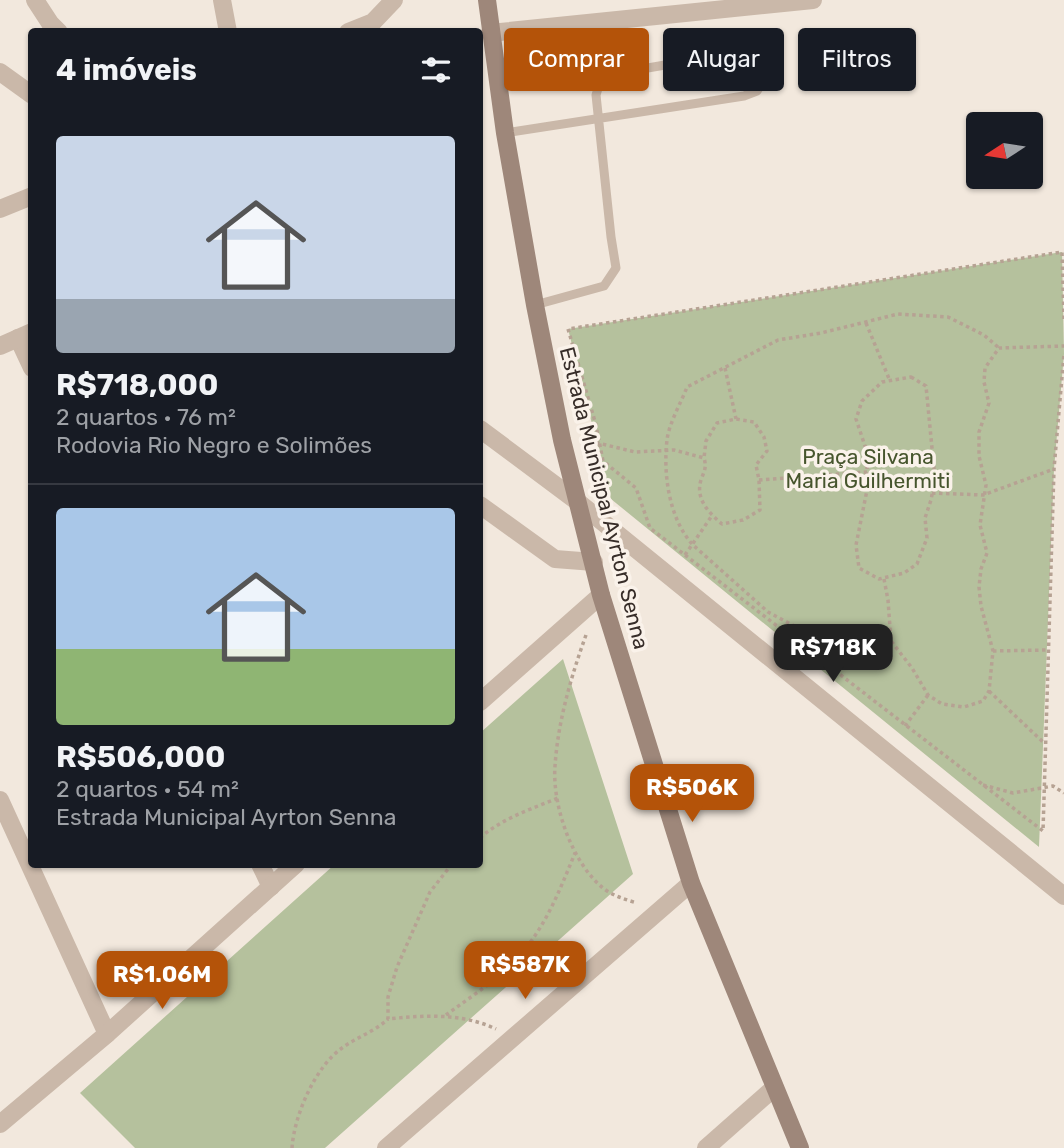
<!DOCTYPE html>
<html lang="pt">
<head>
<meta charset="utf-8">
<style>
  :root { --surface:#171b24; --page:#242831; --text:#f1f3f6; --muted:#9ea1a6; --line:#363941; --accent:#b45309 }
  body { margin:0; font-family:Rubik,sans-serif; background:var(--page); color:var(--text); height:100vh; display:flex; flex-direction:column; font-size:26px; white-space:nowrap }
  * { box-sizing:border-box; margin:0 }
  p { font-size:23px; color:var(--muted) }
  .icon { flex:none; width:38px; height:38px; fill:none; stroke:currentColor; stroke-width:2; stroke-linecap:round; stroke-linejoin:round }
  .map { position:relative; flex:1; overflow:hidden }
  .sheet { position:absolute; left:28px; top:28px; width:455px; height:840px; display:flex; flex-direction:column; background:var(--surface); border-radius:7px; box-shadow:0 2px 5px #0004 }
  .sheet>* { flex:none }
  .hud { position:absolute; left:504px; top:28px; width:455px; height:63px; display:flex; gap:14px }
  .needle { width:46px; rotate:258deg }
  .buttons { position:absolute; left:966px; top:112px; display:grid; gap:14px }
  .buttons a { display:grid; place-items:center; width:77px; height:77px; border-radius:7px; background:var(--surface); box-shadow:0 2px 5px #0004; font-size:35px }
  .price { position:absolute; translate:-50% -60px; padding:0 16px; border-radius:14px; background:var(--accent); color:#fff; font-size:23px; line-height:46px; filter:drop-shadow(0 2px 4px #0008) }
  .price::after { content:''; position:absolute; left:50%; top:42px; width:21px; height:16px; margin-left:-10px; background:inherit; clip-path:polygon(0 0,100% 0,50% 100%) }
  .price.selected { background:#222; color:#fff }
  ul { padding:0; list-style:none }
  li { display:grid; align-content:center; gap:14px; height:371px; padding:0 28px }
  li+li { border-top:2px solid var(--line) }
  li span { display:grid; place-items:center; height:217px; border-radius:7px; color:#555 }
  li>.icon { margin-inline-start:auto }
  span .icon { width:126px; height:126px; fill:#fffc; stroke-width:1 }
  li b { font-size:30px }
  h2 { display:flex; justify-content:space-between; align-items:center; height:84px; padding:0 28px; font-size:30px }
  .chip { padding:0 24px; border-radius:7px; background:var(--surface); box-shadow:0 2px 5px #0004; font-size:24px; line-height:63px }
  .chip.selected { background:var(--accent); color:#fff }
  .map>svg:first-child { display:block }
  .green { fill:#b5c19d }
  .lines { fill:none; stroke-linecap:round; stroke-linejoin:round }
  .path { stroke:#b6a293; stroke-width:3.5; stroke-dasharray:3.5 3.5; stroke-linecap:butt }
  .lane { stroke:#cab8a9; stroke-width:9 }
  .street { stroke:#cab8a9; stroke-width:18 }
  .secondary { stroke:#9e877a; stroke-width:18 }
  .labels { text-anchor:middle; stroke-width:7; stroke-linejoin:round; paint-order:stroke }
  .park-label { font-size:21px; fill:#46552d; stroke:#faf2ea }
  .street-label { font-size:21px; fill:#372d29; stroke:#faf2ea }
</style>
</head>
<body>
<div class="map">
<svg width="1064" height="1148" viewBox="0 0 1064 1148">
  <rect width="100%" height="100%" fill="#f2e8dd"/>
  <g class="green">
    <polygon points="1062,252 1064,354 1054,469 1039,847 611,499 568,329"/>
    <polygon points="563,659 633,874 325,1148 135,1148 80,1093 334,865 480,864 480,733"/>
  </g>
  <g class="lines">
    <g class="path">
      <polyline points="1064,319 1062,252 568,329 596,425 603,461 636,488 650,528 1043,831 1054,469 1064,354"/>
      <polyline points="866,323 890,381"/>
      <polyline points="725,368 736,419"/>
      <polygon points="911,377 926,386 935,479 931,500 925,518 927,538 917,564 904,573 879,579 859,568 856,545 868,485 866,449 856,419 862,401 882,382"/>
      <path d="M 582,442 L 598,443 L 635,452 L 674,450 L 704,458 C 707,468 704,471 701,480 C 695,499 709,513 722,524 L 743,520 L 760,510 L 759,480 L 756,465 L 767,451 L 764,437 L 754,422 L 736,419 L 717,423 L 706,441 L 704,458"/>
      <polyline points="759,480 867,472"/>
      <polyline points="932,493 983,495 1054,469"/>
      <polyline points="685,555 711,517"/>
      <polyline points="884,579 888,600 891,641 912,668 928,695 942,704 964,707 983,701 989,691 993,651 981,606 979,587 981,569 987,553 980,525 986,485 979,456 979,432 989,403 984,382 985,368 999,348 1064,346"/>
      <path d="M 586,635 C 571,677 558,721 555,766 C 552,805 572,863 603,888 C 613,896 624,899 637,903"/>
      <path d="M 891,641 L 827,627 L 809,630 L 798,628 L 768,612 L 693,545 C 669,519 663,474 667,440 C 669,423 681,403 687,387 L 778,340 L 821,333 L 898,314 L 948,317 L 984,335 L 999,348"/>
      <polyline points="993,651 1047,650"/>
      <polyline points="989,691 1043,742"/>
      <polyline points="905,726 928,695"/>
      <polyline points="983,785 1013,793 1053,786 1064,793"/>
      <path d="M 480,838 C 501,819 531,809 558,798"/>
      <path d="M 452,864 L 430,892 L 397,967 L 388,997 L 388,1019 C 425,1015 462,1013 496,1029"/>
      <path d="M 446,1015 C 473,995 504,976 525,949 C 548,921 561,887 575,853"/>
      <path d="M 292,1148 C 294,1116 315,1067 342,1048 C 357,1037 374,1032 388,1019"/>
    </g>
    <polyline class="lane" points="505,133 744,96 757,91 761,85 761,76 755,65 737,57 717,56 613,74 600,82 596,95 611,237 616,268 604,286 535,305"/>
    <g class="street">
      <polyline points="35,0 50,23 59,32"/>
      <polyline points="222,0 228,32"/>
      <polyline points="348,32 373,22 394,0"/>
      <polyline points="490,33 813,0"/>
      <polyline points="0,72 32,95"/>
      <polyline points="0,209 32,196"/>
      <polyline points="18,338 32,368"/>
      <polyline points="0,346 32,332"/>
      <polyline points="480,429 578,502 1064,896"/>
      <polyline points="480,505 555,559 594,562"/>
      <polyline points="480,702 601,595"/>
      <polyline points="0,800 107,1034"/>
      <polyline points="260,864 271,887"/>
      <polyline points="0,1124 107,1034 296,864"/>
      <polyline points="386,1148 691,883"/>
      <polyline points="706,1148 774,1088"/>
    </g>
    <polyline class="secondary" points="487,0 505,133 535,305 562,440 601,595 691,883 800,1148"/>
  </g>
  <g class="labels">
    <g class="park-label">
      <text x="868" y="464">Praça Silvana<tspan x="868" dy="24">Maria Guilhermiti</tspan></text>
    </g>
    <g class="street-label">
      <text transform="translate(604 498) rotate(76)" y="7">Estrada Municipal Ayrton Senna</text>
    </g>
  </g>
</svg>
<div class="buttons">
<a><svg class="needle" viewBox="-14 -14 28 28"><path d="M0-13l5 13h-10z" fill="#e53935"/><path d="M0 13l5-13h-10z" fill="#9ea1a6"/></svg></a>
</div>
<b class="price selected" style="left:833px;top:684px">R$718K</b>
<b class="price" style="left:692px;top:824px">R$506K</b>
<b class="price" style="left:525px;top:1001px">R$587K</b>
<b class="price" style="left:162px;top:1011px">R$1.06M</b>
<div class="hud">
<a class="chip selected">Comprar</a>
<a class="chip">Alugar</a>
<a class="chip">Filtros</a>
</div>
<section class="sheet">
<h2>4 imóveis<svg class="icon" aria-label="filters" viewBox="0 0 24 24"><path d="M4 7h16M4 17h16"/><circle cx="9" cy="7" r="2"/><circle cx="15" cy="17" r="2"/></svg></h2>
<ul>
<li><span style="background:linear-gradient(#c9d6e8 75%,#9aa5b1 0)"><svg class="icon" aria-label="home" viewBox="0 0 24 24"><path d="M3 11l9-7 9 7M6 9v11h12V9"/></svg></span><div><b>R$718,000</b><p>2 quartos · 76 m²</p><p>Rodovia Rio Negro e Solimões</p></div></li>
<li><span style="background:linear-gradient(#a9c7e8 65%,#8fb573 0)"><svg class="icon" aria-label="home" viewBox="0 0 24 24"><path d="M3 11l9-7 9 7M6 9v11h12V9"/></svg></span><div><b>R$506,000</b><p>2 quartos · 54 m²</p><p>Estrada Municipal Ayrton Senna</p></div></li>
</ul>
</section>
</div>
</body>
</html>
